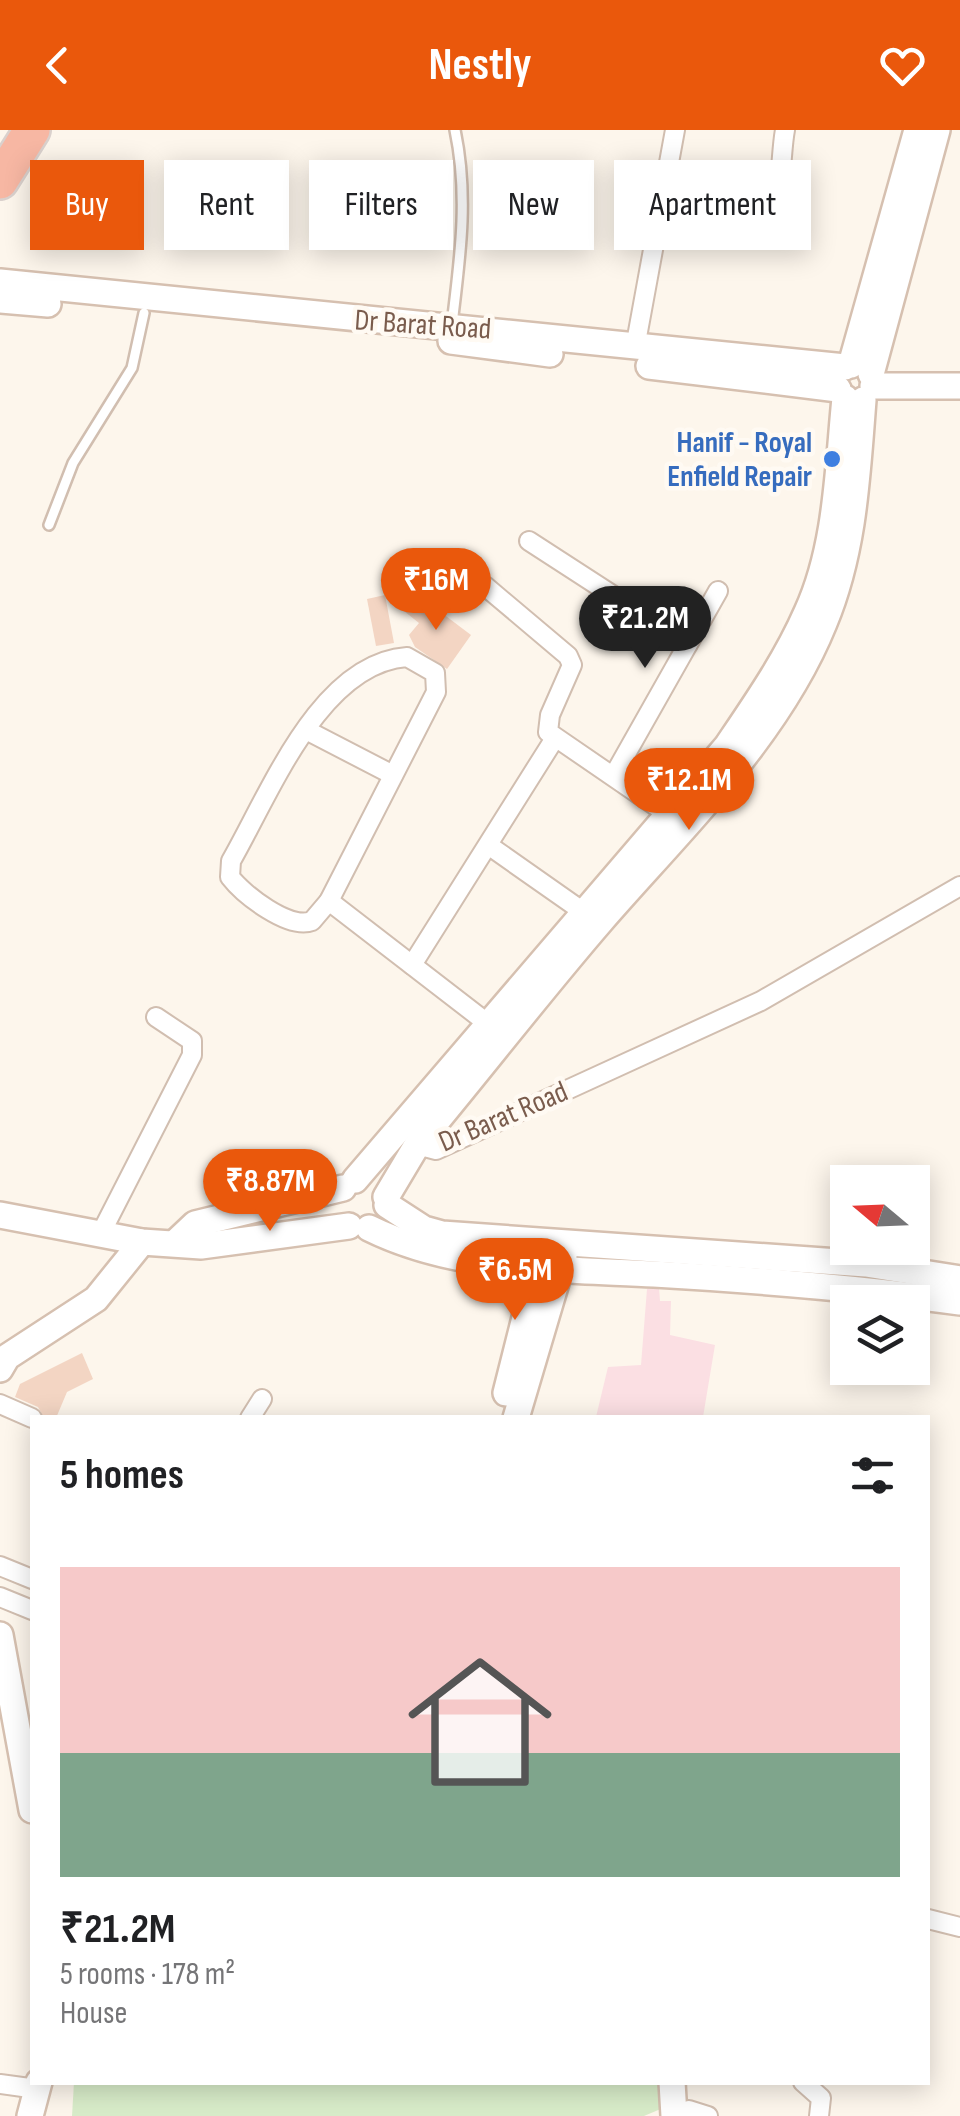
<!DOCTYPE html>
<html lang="en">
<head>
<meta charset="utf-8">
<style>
  :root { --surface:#fff; --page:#f6f6f6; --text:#202124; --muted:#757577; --line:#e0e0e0; --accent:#ea580c }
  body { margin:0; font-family:"Sofia Sans Condensed",sans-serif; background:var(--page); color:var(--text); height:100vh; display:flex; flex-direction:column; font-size:38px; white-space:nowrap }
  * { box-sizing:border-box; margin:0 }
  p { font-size:32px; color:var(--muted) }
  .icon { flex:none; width:55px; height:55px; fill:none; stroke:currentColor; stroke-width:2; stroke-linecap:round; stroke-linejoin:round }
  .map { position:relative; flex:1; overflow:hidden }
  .sheet { position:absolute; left:30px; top:1285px; width:900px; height:670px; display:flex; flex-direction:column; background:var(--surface); border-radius:0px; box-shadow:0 5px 25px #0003 }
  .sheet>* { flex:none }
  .top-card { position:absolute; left:30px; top:30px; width:900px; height:90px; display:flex; gap:20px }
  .needle { width:65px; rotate:289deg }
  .controls { position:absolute; left:830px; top:1035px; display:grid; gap:20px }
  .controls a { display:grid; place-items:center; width:100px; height:100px; border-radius:0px; background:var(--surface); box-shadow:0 5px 25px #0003; font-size:50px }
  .price { position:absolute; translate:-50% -85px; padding:0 22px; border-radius:35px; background:var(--accent); color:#fff; font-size:32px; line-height:65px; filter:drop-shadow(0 2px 5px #0008) }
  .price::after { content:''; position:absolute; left:50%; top:60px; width:30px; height:22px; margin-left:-15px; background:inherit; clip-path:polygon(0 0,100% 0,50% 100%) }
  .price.current { background:#222; color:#fff }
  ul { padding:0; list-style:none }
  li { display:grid; align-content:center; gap:20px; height:530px; padding:0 30px }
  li+li { border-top:2px solid var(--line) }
  li span { display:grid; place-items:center; height:310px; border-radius:0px; color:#555 }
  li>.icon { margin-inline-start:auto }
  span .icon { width:180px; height:180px; fill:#fffc; stroke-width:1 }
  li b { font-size:42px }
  h2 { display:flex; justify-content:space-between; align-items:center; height:120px; padding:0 30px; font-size:42px }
  .chip { padding:0 35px; border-radius:0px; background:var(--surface); box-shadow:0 5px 25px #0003; font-size:35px; line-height:90px }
  .chip.current { background:var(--accent); color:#fff }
  header { display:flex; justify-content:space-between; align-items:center; height:130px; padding:0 30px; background:var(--accent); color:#fff; font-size:45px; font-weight:700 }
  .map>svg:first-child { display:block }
  .medical { fill:#fbdfe3 }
  .green { fill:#d8ecc9 }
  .building { fill:#f3d5c3 }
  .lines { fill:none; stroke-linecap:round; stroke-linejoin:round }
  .lane-casing { stroke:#d1beb0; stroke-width:14 }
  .street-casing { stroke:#d1beb0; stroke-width:22 }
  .secondary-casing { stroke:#d6c0b0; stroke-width:30 }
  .highway-casing { stroke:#dad1cd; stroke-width:40 }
  .lane { stroke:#fff; stroke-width:9 }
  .street { stroke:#fff; stroke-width:18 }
  .secondary { stroke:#fff; stroke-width:25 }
  .highway { stroke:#f7b7a3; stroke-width:35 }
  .shop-dot { fill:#3f7fe0; stroke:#fffaf3; stroke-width:4 }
  .labels { text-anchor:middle; stroke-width:9; stroke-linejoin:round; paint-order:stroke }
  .street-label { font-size:30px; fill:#7a5c4d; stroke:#fffaf3 }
  .shop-label { font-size:30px; font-weight:bold; fill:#366cbe; stroke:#fffaf3; text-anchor:end }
</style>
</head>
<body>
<header><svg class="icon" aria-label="back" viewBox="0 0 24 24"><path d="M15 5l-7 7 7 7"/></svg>Nestly<svg class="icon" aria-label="heart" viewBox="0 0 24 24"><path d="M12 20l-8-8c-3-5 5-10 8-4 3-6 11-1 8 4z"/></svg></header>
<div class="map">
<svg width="960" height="1986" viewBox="0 0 960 1986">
  <rect width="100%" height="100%" fill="#fdf6ec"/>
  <polygon class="medical" points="659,1158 660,1171 671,1171 670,1205 715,1215 703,1287 596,1287 608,1237 641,1235 647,1159"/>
  <polygon class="green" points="74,1952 662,1952 663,1978 644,1986 72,1986"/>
  <g class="building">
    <polygon points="385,465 394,513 376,516 367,469"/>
    <polygon points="418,465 471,505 447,539 415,517 409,505 419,493 404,481"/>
    <polygon points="82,1223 93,1249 67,1262 56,1288 44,1288 38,1277 15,1267 20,1254"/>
  </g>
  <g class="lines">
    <defs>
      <g id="lane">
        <path d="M 452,194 C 460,128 469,66 455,0"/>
        <polyline points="49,395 73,333 132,238 144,183"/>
      </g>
      <g id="street">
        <path d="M 657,77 L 751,100 C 785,92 779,30 785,0"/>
        <polyline points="635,218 675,0"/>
        <polyline points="529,411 688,514"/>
        <polyline points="485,456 568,526 572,535 550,585 548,602 669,685"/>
        <path d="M 407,527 L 435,543 L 436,562 L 329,771 L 312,791 C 289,800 244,765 230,747 L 231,731 C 270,663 320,533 407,527 Z"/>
        <polyline points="308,601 393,645"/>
        <polyline points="614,645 718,461"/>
        <polyline points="491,717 585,783"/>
        <polyline points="329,771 491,896"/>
        <polyline points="412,835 555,608"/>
        <polyline points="417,1015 436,1020 761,871 960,756"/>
        <polyline points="100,1105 192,925 192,911 156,887"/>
        <polyline points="0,1274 32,1288"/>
        <polyline points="250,1288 262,1269"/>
        <polyline points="0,1436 32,1449"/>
        <polyline points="0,1467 32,1480"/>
        <polyline points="928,1789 960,1797"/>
        <polyline points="803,1952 821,1968 819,1986"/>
        <polyline points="0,1954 37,1959"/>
        <polyline points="689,1980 708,1986"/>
      </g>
      <g id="secondary">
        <polyline points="0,152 845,237"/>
        <polyline points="0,170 48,174"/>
        <polyline points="451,211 550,224"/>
        <polyline points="851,235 917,0"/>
        <polyline points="649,236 838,259"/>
        <polyline points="871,244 937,0"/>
        <polyline points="873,256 960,256"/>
        <path d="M 355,1050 L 727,616 C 756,573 786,530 807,482 C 837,417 838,338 845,268"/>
        <path d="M 386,1067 L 417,1015 C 479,941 538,864 601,791 C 680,700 778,607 824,493 C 854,421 857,347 863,270"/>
        <polyline points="387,1075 424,1099 442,1104 866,1134 960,1149"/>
        <polyline points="0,1085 142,1112 201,1116 349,1096"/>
        <path d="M 369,1098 C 456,1141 559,1139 654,1144 C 756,1150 859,1158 960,1172"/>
        <polyline points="177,1111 195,1094 343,1058"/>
        <polyline points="0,1239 7,1227 96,1169 142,1112"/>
        <polyline points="506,1263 540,1128"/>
        <polyline points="516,1288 564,1126"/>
        <polyline points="0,1505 32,1680"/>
        <polyline points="672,1952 674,1986"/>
        <polyline points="30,1986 39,1952"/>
      </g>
      <polyline id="highway" points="0,51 32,0"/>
    </defs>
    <use href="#lane" class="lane-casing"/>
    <use href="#street" class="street-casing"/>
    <use href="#secondary" class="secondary-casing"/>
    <use href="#highway" class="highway-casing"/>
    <use href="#lane" class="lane"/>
    <use href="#street" class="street"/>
    <use href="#secondary" class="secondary"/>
    <use href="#highway" class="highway"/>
  </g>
  <circle class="shop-dot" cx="832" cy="329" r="10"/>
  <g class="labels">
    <g class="street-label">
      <text transform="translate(423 194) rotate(4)" y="10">Dr Barat Road</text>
      <text transform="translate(503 986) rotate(-23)" y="10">Dr Barat Road</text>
    </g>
    <g class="shop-label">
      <text x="812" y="322">Hanif - Royal<tspan x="812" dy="34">Enfield Repair</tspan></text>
    </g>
  </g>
</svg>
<div class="controls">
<a><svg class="needle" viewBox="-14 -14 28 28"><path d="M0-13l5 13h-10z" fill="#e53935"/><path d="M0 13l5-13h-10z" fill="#757577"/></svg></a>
<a><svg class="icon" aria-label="layers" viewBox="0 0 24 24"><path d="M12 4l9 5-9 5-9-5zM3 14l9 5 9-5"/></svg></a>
</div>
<b class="price" style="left:436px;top:503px">₹16M</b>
<b class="price current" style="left:645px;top:541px">₹21.2M</b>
<b class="price" style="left:689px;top:703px">₹12.1M</b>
<b class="price" style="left:270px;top:1104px">₹8.87M</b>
<b class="price" style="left:515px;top:1193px">₹6.5M</b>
<div class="top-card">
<a class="chip current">Buy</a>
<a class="chip">Rent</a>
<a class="chip">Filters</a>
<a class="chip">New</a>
<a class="chip">Apartment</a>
</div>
<section class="sheet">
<h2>5 homes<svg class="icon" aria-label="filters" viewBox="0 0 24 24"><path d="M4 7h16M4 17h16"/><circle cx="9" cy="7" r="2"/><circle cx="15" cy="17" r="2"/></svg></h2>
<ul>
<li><span style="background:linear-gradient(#f6c9c9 60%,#7fa58c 0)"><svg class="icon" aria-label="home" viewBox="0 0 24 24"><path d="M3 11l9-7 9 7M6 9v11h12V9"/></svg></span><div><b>₹21.2M</b><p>5 rooms · 178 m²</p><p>House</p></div></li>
</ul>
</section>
</div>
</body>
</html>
